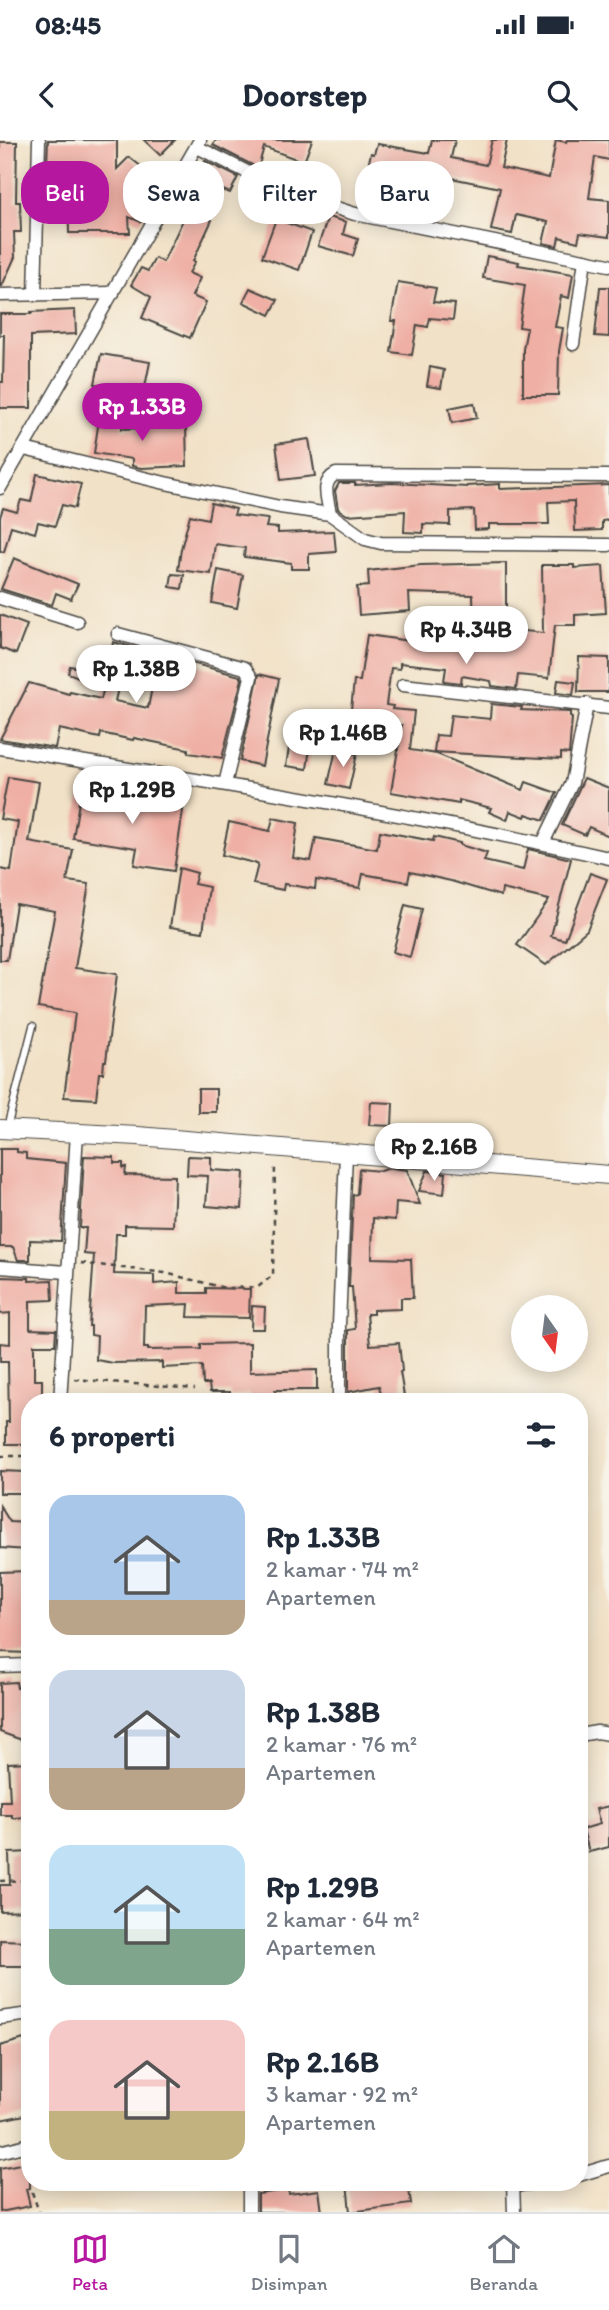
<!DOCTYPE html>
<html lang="id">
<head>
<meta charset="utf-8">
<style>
  :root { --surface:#fff; --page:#f6f6f7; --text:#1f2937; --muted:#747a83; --line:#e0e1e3; --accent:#b5179e }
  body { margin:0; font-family:Itim,sans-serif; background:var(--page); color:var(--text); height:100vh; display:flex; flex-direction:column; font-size:26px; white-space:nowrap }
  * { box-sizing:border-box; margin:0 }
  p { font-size:23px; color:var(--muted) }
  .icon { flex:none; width:38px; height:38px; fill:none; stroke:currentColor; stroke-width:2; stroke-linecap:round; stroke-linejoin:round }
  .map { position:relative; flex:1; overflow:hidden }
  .drawer { position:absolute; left:21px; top:1253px; width:567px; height:798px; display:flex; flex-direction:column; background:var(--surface); border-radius:28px; box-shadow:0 4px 18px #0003 }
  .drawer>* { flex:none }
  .banner { position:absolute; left:21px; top:21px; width:567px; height:63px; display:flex; gap:14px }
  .needle { width:46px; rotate:166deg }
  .tools { position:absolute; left:511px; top:1155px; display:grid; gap:14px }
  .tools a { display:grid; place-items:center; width:77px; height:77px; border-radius:50%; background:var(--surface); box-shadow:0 4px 18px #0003; font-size:35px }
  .price { position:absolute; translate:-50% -60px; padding:0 16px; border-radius:24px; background:#fff; color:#222; font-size:23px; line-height:46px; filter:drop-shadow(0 2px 4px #0008) }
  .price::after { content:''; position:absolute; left:50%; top:42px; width:21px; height:16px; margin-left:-10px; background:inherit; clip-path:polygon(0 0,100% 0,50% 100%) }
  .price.active { background:var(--accent); color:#fff }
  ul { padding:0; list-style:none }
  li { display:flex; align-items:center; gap:21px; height:175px; padding:0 28px }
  li span { display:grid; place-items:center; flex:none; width:196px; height:140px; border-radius:21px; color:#555 }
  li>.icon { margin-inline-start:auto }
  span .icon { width:84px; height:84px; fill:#fffc; stroke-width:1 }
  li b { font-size:30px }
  h2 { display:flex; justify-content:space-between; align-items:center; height:84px; padding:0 28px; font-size:30px }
  .chip { padding:0 24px; border-radius:28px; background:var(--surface); box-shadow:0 4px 18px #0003; font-size:24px; line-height:63px }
  .chip.active { background:var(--accent); color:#fff }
  .status { display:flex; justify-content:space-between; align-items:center; height:49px; padding:0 35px; background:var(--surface); direction:ltr }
  .status svg { height:19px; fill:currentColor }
  header { display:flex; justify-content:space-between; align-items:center; height:91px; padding:0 28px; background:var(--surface); font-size:32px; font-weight:800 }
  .dock { display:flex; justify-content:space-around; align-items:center; height:98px; border-top:2px solid var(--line); background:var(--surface); font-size:19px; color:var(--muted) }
  .dock a { display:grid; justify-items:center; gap:4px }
  .dock .active { color:var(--accent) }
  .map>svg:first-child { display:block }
  .building { fill:#efafa4; fill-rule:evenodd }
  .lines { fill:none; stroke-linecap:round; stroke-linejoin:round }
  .lane-casing { stroke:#494642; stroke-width:9 }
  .street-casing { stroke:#494642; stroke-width:15 }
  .secondary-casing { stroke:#494642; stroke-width:20 }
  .path { stroke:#494642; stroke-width:2.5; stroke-dasharray:5 5; stroke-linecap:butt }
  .lane { stroke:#fff; stroke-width:6 }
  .street { stroke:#fff; stroke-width:12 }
  .secondary { stroke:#fff; stroke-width:18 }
</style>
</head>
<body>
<div class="status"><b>08:45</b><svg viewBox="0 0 49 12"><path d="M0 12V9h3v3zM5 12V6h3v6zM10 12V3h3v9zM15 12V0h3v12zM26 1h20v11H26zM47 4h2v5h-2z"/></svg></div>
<header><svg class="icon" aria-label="back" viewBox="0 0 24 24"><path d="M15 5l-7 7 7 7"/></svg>Doorstep<svg class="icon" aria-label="search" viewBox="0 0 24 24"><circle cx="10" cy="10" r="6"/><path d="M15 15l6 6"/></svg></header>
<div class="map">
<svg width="609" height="2072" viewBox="0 0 609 2072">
  <rect width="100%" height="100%" fill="#f7f3e8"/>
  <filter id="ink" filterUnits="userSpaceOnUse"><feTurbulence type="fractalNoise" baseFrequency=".0143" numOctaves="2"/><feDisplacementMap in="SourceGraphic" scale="14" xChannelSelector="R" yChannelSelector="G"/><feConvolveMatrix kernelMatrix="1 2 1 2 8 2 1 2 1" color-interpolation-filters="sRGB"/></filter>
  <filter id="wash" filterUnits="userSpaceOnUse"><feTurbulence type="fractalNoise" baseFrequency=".00686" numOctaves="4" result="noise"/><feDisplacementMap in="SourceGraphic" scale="28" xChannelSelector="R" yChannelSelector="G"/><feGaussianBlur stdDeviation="1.57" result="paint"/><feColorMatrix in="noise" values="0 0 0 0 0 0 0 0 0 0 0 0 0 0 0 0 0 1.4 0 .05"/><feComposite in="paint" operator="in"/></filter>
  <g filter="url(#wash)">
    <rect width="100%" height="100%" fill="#f1e1c6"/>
    <g id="blocks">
      <g class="building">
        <polygon points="48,0 117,0 117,29 129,17 164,44 152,66 148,64 141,82 129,77 130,93 69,93 68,46 59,46 59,24 47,24"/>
        <polygon points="144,0 175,0 160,15"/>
        <polygon points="216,0 312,0 304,22 264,7 258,28 213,5"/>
        <polygon points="432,0 455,0 451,18 486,25 492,0 507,0 501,28 549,38 556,0 566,2 567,0 609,0 609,20 595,17 589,58 609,60 609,97 580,93 578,102 559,97 557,106 543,103 548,82 516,75 512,94 491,90 500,48 398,27 391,57 429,65 426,76 359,66 371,13 374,14 377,4 429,13"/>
        <polygon points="0,2 17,2 16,62 20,62 21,92 14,92 15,117 2,146 0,146"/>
        <polygon points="205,21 238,37 230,53 223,50 208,78 212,80 193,121 195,122 189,133 200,138 192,156 206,162 190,198 142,178 151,157 131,145 141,128 148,131 155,118 163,122 192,61 190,60 197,51 193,47"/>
        <polygon points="328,77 346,82 343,94 358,99 353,116 318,106"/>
        <polygon points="276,79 312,92 299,130 262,117"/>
        <polygon points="487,116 519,122 518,125 573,134 569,158 561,156 555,187 563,188 559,211 558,255 523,255 523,209 527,188 519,187 525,145 483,138"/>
        <polygon points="398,142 436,148 433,162 455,164 453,180 430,178 428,187 417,185 412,215 391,212 396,181 391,181"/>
        <polygon points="600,147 609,147 609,197 595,196"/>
        <polygon points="250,148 278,160 270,175 243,162"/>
        <polygon points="75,170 76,194 31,196 31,268 0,268 0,242 3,242 4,195 0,195 0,174 31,174 31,172"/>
        <polygon points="101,214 150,222 144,252 95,244"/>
        <polygon points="430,227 444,230 441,248 427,246"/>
        <polygon points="474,263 477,278 452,283 449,268"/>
        <polygon points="100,273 124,276 122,289 186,286 187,326 141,328 132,326 132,319 94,313"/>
        <polygon points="309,299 315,336 281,340 276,304"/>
        <polygon points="37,334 81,344 75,368 62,365 55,386 38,382 35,393 11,386 4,412 0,411 0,377 3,368 17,372 21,360 31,362"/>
        <polygon points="339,343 355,343 355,345 392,343 467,347 467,346 500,344 500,349 609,345 609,380 602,381 602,390 575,391 574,361 548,362 549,384 489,384 489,389 475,390 474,370 450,371 450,385 423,384 423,393 404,392 405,371 347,375 338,369 335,351"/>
        <polygon points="211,363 236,369 234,375 268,379 266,387 278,388 278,393 334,391 336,412 309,414 309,429 291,429 291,423 244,417 245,408 215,404 211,434 178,430 181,409 190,375 208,379"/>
        <polygon points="14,418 78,444 71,459 56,453 52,465 1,449"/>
        <polygon points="506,423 506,489 543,493 542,425 574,425 574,428 603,426 606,473 575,475 575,485 555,485 549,538 518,535 516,549 492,546 491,541 462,536 461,543 444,541 446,528 400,523 400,529 391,528 386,565 393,566 392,569 414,571 410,610 437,614 523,650 526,642 557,653 544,680 526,674 525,677 510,671 507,680 489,672 491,668 459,660 459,664 391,652 402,585 350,579 354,541 360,541 367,495 410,501 411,490 451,494 452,487 474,490 473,455 409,453 410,471 359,475 357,447 369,446 368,431 421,425"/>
        <polygon points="218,430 243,435 237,468 212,463"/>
        <polygon points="172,434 184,435 182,449 170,447"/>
        <polygon points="0,475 27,485 16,514 0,508"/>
        <path d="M 113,502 L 240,536 L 242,539 L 222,618 L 188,613 L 188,609 L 134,598 L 133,600 L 101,593 L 100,598 L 59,589 L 55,608 L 0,599 L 29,543 L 69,554 L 70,552 L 101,559 L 104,547 L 68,533 L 70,526 L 108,534 ZM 123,527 L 155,532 L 148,568 L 115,561 Z"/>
        <polygon points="579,517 609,518 609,552 578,552"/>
        <polygon points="259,534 279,539 262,626 240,621"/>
        <polygon points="558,540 575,542 573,555 556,553"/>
        <polygon points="491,564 522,567 521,570 570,572 570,577 572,578 569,614 561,613 561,619 434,612 436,595 448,596 451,575 490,579"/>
        <polygon points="292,590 312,593 307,629 286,626"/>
        <polygon points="336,610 357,614 349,649 328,644"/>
        <polygon points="8,637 39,642 29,702 73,710 67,741 89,744 75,828 117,834 106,921 104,921 103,933 99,933 96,959 64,957 75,873 38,867 55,771 16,764 7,820 0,820 0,729 11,731 18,682 0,679"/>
        <polygon points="584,638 609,648 609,696 589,687 585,695 562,685"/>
        <polygon points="81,650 118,655 119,653 154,659 154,656 169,658 168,668 183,670 174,731 134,725 137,708 73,698"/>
        <polygon points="273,678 298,683 293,718 311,721 316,698 377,709 380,691 433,701 434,697 460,703 460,705 487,713 484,721 523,730 528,709 571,719 551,796 565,800 590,733 607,739 587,790 546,825 517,805 549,760 502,749 501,756 451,741 410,732 408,742 363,734 360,748 316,740 315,749 284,744 283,750 253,744 258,724 222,715 229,682 270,691"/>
        <polygon points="179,728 197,733 194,744 209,747 203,792 170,787"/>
        <polygon points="405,765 422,769 410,817 393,812"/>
        <rect x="198" y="949" width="18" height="23"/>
        <polygon points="371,962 393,963 392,986 369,985"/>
        <polygon points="0,1009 17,1009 17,1012 26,1013 26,1019 66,1023 61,1101 30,1100 30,1120 18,1120 13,1107 0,1107"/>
        <polygon points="84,1016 114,1017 114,1023 123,1023 123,1028 126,1027 125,1035 175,1036 173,1086 125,1085 125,1094 116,1094 114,1134 154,1135 154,1144 179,1142 179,1153 206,1153 206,1148 250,1149 249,1178 188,1177 189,1164 145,1166 144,1208 148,1208 148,1210 201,1209 201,1204 250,1203 250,1232 317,1230 317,1250 275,1250 276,1259 250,1260 250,1254 230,1257 230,1252 210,1252 209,1244 203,1244 202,1226 162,1228 162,1222 113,1223 96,1220 97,1196 91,1195 91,1186 89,1186 94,1115 84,1114 86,1088 80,1088"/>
        <polygon points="188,1016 211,1017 211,1030 244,1032 242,1069 206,1066 208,1036 187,1035"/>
        <polygon points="391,1028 407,1030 420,1064 396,1062 395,1080 373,1078 372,1118 411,1119 413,1158 401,1158 401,1169 373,1170 373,1174 367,1174 370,1205 399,1203 402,1231 400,1232 405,1262 383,1262 379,1246 348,1252 348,1190 355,1189 352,1147 349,1147 353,1055 357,1054 359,1029 380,1031"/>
        <polygon points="427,1031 446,1033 444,1054 419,1051"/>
        <polygon points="0,1137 29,1138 29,1141 52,1140 53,1160 30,1161 30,1189 56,1190 55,1205 34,1205 34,1240 42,1240 42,1262 30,1262 30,1304 6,1304 6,1282 9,1282 8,1222 0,1222 0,1203 10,1204 10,1173 0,1174"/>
        <polygon points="252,1166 265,1167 264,1189 251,1189"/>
        <polygon points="0,1331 26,1332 26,1353 0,1353"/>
        <polygon points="0,1366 10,1382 28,1383 26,1410 0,1408"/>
        <polygon points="28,1431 30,1513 0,1512 0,1432"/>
        <polygon points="16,1542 17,1548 30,1545 30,1603 0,1592 0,1543"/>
        <polygon points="30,1622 30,1677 12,1678 12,1675 0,1675 0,1661 10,1661 8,1623"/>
        <polygon points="609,1666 609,1707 589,1712 583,1689 600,1684 596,1669"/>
        <polygon points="30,1712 30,1770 0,1771 0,1745 10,1745 9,1713"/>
        <polygon points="0,1800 30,1801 30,1826 0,1826"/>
        <polygon points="24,1899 30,1920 30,1974 0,1980 0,1906"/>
        <polygon points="30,2022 30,2048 26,2049 30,2066 0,2072 0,2028"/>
        <polygon points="347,2042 408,2042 411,2064 350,2072"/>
        <polygon points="288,2050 289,2054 319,2050 322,2072 258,2072 258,2054"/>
      </g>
    </g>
  </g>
  <g filter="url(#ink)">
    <use href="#blocks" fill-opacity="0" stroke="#494642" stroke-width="2"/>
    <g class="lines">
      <defs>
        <polyline id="lane" points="7,988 33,886"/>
        <g id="street">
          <polyline points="197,7 289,53 355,74 609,125"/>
          <polyline points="0,155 113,153"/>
          <polyline points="35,155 39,0"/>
          <polyline points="573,204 585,120"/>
          <polyline points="24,309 165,343 280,367 330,374 365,399 381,403 609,405"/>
          <polyline points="0,348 200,0"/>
          <path d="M 330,374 C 328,359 320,342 336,334 L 609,336"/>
          <polyline points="0,458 77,482"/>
          <polyline points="118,494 245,528 251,537 225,644"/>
          <polyline points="403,545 609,568"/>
          <path d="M 0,608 C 204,641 408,673 609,718"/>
          <polyline points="543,703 572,643 587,564"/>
          <polyline points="0,1127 67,1132"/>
          <polyline points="60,1262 77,993"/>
          <polyline points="339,1262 339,1185 346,1014"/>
          <polyline points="0,1526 30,1525"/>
          <polyline points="579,1595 597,1592 609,1594"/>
          <polyline points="0,1878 30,1874"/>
          <polyline points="0,2012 30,2004"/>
          <polyline points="579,2035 609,2026"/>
          <polyline points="513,2042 514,2072"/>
          <polyline points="514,2046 540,2042"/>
          <polyline points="249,2072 249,2042"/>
        </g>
        <polyline id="secondary" points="0,989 138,996 609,1035"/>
      </defs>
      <use href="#lane" class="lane-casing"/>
      <use href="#street" class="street-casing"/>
      <use href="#secondary" class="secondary-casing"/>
      <g class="path">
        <polyline points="81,1123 165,1133 225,1148 258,1147 273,1135 275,1024"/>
        <polyline points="74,1239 195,1249"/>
        <polyline points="0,1316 30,1316"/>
        <polyline points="0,1741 30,1740"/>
        <polyline points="32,2052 39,2072"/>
      </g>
      <use href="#lane" class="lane"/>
      <use href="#street" class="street"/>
      <use href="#secondary" class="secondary"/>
    </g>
  </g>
</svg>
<div class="tools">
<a><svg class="needle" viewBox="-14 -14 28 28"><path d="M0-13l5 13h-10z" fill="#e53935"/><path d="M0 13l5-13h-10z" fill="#747a83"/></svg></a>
</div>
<b class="price active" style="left:142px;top:303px">Rp 1.33B</b>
<b class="price" style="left:466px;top:526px">Rp 4.34B</b>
<b class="price" style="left:136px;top:565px">Rp 1.38B</b>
<b class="price" style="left:343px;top:629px">Rp 1.46B</b>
<b class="price" style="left:132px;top:686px">Rp 1.29B</b>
<b class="price" style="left:434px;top:1043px">Rp 2.16B</b>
<div class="banner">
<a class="chip active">Beli</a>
<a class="chip">Sewa</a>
<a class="chip">Filter</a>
<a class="chip">Baru</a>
</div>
<section class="drawer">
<h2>6 properti<svg class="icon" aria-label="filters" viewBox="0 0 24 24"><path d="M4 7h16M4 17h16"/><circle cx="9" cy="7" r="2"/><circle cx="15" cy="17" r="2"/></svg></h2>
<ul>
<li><span style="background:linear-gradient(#a9c7e8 75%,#b9a48a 0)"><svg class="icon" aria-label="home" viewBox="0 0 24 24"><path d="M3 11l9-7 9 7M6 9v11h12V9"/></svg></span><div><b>Rp 1.33B</b><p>2 kamar · 74 m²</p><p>Apartemen</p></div></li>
<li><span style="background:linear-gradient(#c9d6e8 70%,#b9a48a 0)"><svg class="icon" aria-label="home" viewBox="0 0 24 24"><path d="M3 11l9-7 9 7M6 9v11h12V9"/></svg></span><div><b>Rp 1.38B</b><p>2 kamar · 76 m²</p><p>Apartemen</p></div></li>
<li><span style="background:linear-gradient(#bfe0f5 60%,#7fa58c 0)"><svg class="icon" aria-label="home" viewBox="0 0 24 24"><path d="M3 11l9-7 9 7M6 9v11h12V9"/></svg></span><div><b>Rp 1.29B</b><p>2 kamar · 64 m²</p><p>Apartemen</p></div></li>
<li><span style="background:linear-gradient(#f6c9c9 65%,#c2b280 0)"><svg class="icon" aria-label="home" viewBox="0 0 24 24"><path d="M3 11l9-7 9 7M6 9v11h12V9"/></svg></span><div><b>Rp 2.16B</b><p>3 kamar · 92 m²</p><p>Apartemen</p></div></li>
</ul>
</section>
</div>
<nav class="dock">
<a class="active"><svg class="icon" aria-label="map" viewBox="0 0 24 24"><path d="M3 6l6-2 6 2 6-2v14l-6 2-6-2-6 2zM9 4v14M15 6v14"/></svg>Peta</a>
<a><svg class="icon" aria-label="saved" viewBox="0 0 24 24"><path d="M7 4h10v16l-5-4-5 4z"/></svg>Disimpan</a>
<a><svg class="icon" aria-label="home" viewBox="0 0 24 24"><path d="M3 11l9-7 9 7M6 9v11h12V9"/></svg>Beranda</a>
</nav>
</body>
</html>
